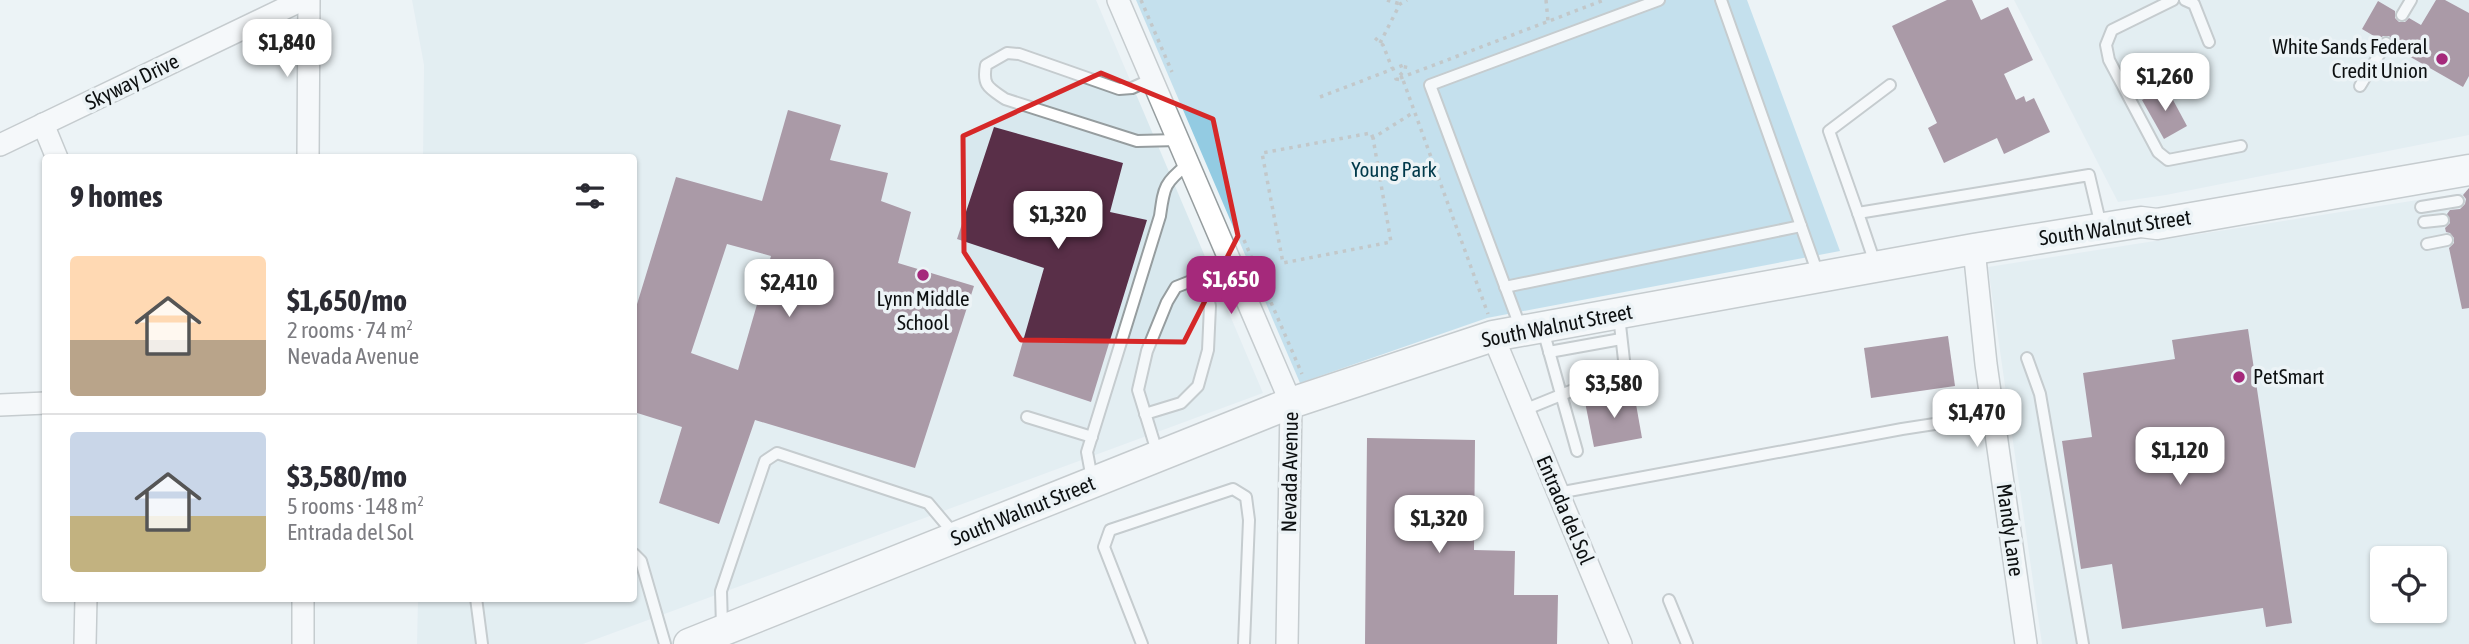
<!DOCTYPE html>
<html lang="en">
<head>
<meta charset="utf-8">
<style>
  :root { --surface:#fff; --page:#f7f7f7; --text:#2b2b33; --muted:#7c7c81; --line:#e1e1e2; --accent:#a5297b }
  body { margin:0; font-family:"Asap Condensed",sans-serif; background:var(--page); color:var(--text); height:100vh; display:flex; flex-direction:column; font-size:26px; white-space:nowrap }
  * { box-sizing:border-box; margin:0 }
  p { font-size:23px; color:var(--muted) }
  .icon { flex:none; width:38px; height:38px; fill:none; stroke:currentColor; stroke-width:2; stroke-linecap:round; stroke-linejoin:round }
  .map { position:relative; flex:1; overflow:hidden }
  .drawer { position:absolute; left:42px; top:154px; width:595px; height:448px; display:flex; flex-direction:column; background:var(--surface); border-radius:7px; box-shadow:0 2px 5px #0004 }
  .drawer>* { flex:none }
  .controls { position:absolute; left:2370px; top:546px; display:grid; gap:14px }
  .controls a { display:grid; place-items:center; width:77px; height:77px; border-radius:7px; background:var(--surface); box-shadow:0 2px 5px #0004; font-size:35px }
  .price { position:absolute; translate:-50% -60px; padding:0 16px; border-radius:14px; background:#fff; color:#222; font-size:23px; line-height:46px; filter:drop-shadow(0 2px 4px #0008) }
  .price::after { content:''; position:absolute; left:50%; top:42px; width:21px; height:16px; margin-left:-10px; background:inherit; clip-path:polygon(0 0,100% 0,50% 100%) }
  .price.current { background:var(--accent); color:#fff }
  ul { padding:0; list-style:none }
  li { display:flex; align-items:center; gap:21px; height:175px; padding:0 28px }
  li+li { border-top:2px solid var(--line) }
  li span { display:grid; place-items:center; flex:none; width:196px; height:140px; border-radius:7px; color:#555 }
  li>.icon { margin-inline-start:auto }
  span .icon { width:84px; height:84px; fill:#fffc; stroke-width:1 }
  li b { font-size:30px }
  h2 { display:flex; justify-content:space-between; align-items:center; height:84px; padding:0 28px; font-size:30px }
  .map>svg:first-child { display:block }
  .built { fill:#d8e8ee; fill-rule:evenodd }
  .green { fill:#93cbe2 }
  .building { fill:#592f48; fill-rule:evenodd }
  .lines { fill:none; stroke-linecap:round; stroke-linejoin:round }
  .lane-casing { stroke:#969d9f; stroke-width:14 }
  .street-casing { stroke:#969d9f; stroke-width:24 }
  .secondary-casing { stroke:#969d9f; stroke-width:33 }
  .path { stroke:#8f9496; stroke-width:3.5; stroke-dasharray:3.5 5; stroke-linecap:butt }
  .lane { stroke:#fff; stroke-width:10 }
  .street { stroke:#fff; stroke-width:21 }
  .secondary { stroke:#fff; stroke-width:30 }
  .marked { fill:none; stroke:#d62828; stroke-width:5; stroke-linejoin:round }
  .poi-dot { fill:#a5297b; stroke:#ecf3f6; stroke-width:2.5 }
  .labels { text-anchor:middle; stroke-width:7; stroke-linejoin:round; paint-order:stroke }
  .poi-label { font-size:21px; fill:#0d1011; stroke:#ecf3f6; text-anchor:end }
  .street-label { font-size:21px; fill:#0d1011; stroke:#ecf3f6 }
  .park-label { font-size:21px; fill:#00394a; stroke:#ecf3f6 }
</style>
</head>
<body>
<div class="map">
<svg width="2469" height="644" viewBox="0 0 2469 644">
  <rect width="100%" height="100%" fill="#ecf3f6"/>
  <g class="built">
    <polygon points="412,0 1096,0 1263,393 583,644 417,644 418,599 634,598 634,158 423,157 424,65"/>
    <polygon points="2014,0 2469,0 2469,135 2166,195 2118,202"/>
    <path d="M 2469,192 L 2469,644 L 2042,644 L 1988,267 ZM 2382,558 L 2434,558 L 2434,611 L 2382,611 Z"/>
  </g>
  <polygon class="green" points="1136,0 1747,0 1840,251 1487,318 1300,383"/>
  <g class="building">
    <polygon points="1947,0 1972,0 1981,20 2008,7 2033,60 2004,74 2016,100 2024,96 2026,102 2034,98 2050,132 2004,154 1997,138 1944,163 1928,128 1937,123 1892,26"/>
    <polygon points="2436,0 2445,0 2469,13 2469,76 2463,87 2393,47 2393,40 2389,36 2383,36 2379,39 2362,29 2378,1 2395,11 2395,18 2399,22 2405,22 2409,18 2421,25"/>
    <polygon points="2166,87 2187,126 2164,139 2142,100"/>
    <path d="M 788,110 L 841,125 L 830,160 L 888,173 L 881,201 L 911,212 L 898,263 L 974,286 L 915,468 L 755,420 L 719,524 L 659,503 L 682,427 L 634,412 L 634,314 L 676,177 L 762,201 ZM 727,244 L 771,256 L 738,370 L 691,353 Z"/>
    <polygon points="994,127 1123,163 1110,212 1147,220 1091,402 1013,376 1044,268 957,239"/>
    <polygon points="2469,188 2469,308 2462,309 2449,248 2454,243 2454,238 2450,233 2446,232 2445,228 2450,223 2447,214 2450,210 2460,209 2465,204 2466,199 2463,195"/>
    <polygon points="2248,329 2292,623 2266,627 2263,608 2122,629 2112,564 2081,569 2062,441 2092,437 2083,373 2175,359 2172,340"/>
    <polygon points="1948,336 1955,386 1871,398 1864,348"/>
    <polygon points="1634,393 1642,438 1594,447 1585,402"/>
    <polygon points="1367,438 1475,440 1474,550 1515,551 1514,595 1558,595 1557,644 1365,644"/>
  </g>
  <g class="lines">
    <defs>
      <g id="lane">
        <polyline points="1721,0 1818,274"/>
        <polyline points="2173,0 2112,30 2106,45 2109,60 2158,152 2168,160 2241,146"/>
        <polyline points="2185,0 2194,4 2209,42"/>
        <polyline points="2402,15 2411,0"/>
        <path d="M 1152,79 L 1132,88 L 1119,89 L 1019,54 L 1007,53 L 986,65 C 982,86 989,88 1005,99 L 1137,141 L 1178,140"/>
        <polyline points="1890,85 1829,131 1858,213 2089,175 2101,226"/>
        <polyline points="2360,86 2386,43"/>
        <polyline points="2421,207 2458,201"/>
        <polyline points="1858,213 1875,263"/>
        <polyline points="2424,222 2443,220"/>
        <polyline points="2427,244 2447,240"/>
        <polyline points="1505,287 1801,226"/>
        <polyline points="1521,329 1430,85 1659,0"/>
        <polyline points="1543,330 1577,451"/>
        <polyline points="1549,352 1621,339"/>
        <polyline points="2027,358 2040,394 2083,644"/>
        <polyline points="1524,410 1625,369 1619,316"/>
        <polyline points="1145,414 1181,403 1198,386 1208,350 1210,306 1203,276"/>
        <polyline points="1027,417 1092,437"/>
        <polyline points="1158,455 1138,390 1147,351 1167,302 1176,287 1232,265"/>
        <path d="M 1092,479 L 1087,452 L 1160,216 C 1164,187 1164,183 1188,164"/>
        <polyline points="1558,493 1902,429 1993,415"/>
        <polyline points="634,554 641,561 665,644"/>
        <polyline points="476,598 482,644"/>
        <polyline points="1669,600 1687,644"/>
        <polyline points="722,627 721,591 765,461 777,453 928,503 955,535"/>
        <polyline points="1142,644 1104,547 1110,530 1233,489 1246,497 1249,520 1244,644"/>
      </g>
      <g id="street">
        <polyline points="1118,0 1291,403 1287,644"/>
        <polyline points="43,124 57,158"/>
        <polyline points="0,145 302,0"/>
        <polyline points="308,158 309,0"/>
        <polyline points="1974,249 1986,364 2026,644"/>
        <polyline points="1493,336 1621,644"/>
        <polyline points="0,405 46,403"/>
        <polyline points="85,644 86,598"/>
        <polyline points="303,644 303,598"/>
      </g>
      <polyline id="secondary" points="689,644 1291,403 1493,336 1974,249 2141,222 2157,224 2469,170"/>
    </defs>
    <use href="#lane" class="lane-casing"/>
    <use href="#street" class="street-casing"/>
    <use href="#secondary" class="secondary-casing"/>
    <g class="path">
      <polyline points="1141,0 1172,72"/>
      <polyline points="1387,0 1400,4"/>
      <polyline points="1546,0 1548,21"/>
      <polyline points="1375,38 1383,45 1392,68"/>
      <polyline points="1380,43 1400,4 1407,0"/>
      <polyline points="1400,78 1604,0"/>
      <polyline points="1320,97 1406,64 1405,70 1396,79 1403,80 1488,314"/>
      <polyline points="1373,138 1371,133 1262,153 1283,263 1391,242 1373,138 1414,112"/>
      <polyline points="1244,240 1302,374"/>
    </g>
    <use href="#lane" class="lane"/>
    <use href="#street" class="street"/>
    <use href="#secondary" class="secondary"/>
  </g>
  <path d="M0 0H2469V644H0ZM 1101,73 L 1213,119 L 1238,236 L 1184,342 L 1021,340 L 964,252 L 963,136 Z" fill="#ecf3f6" fill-opacity=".55" fill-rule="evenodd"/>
  <path class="marked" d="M 1101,73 L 1213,119 L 1238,236 L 1184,342 L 1021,340 L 964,252 L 963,136 Z"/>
  <g class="poi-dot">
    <circle cx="2442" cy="59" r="7"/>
    <circle cx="923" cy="275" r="7"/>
    <circle cx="2239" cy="377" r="7"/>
  </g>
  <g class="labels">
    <g class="poi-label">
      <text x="2428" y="54">White Sands Federal<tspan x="2428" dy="24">Credit Union</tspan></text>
      <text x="923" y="306" text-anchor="middle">Lynn Middle<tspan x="923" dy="24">School</tspan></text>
      <text x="2253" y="384" text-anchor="start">PetSmart</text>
    </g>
    <g class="street-label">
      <text transform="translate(132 82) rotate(-26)" y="7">Skyway Drive</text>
      <text transform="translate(2115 228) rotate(-8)" y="7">South Walnut Street</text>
      <text transform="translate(1557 326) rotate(-11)" y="7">South Walnut Street</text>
      <text transform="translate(1290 472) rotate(-89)" y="7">Nevada Avenue</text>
      <text transform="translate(1565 510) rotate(67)" y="7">Entrada del Sol</text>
      <text transform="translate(1023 511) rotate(-22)" y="7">South Walnut Street</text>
      <text transform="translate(2010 530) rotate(82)" y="7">Mandy Lane</text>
    </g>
    <g class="park-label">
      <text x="1394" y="177">Young Park</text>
    </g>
  </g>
</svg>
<div class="controls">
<a><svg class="icon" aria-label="locate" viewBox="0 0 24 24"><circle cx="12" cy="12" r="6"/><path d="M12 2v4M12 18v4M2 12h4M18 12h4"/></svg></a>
</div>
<b class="price" style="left:287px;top:79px">$1,840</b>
<b class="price" style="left:2165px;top:113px">$1,260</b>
<b class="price" style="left:1058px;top:251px">$1,320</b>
<b class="price current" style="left:1231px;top:316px">$1,650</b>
<b class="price" style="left:789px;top:319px">$2,410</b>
<b class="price" style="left:1614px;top:420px">$3,580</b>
<b class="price" style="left:1977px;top:449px">$1,470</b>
<b class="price" style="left:2180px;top:487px">$1,120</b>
<b class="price" style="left:1439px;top:555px">$1,320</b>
<section class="drawer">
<h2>9 homes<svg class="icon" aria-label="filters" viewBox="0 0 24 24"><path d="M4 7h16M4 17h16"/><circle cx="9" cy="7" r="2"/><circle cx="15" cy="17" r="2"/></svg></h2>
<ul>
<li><span style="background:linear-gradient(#ffd9b3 60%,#b9a48a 0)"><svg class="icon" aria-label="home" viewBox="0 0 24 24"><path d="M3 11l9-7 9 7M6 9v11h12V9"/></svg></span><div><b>$1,650/mo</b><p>2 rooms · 74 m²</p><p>Nevada Avenue</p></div></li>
<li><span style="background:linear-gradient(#c9d6e8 60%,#c2b280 0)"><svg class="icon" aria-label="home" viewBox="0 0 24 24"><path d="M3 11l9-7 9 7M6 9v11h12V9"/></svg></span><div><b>$3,580/mo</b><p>5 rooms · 148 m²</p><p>Entrada del Sol</p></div></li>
</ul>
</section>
</div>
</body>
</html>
